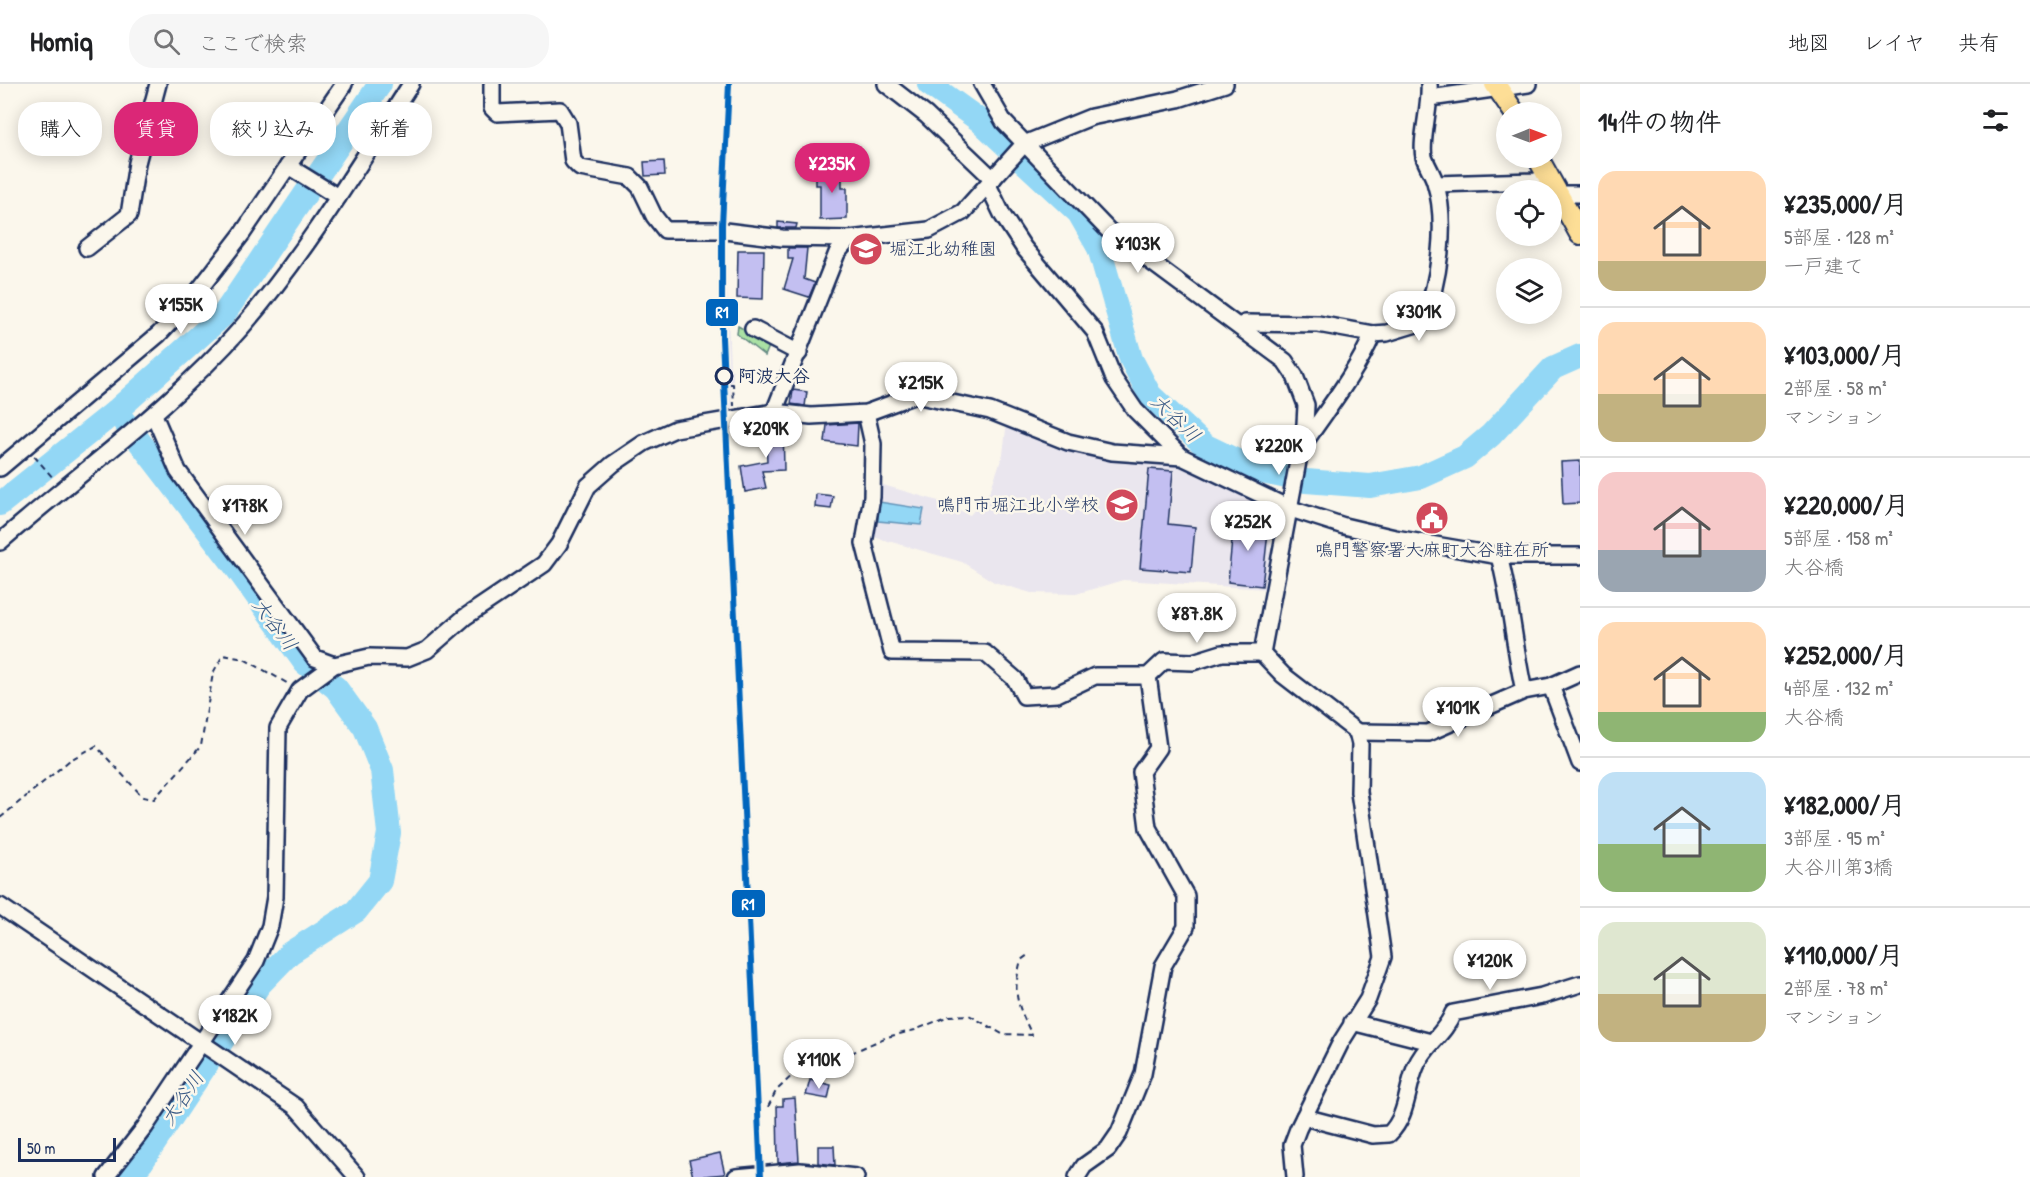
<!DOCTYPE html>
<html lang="ja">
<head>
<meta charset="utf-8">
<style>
  :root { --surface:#fff; --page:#f6f6f6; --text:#202124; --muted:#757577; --line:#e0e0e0; --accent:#db2777 }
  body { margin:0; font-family:"Patrick Hand","Klee One",sans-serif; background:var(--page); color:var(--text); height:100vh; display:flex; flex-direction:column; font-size:22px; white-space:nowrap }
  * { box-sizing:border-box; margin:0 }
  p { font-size:20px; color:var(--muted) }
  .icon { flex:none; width:33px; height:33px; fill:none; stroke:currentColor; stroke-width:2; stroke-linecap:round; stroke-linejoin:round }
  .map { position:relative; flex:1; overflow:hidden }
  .side { display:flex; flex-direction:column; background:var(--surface); width:450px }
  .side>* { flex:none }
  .hud { position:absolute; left:18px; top:18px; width:570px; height:54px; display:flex; gap:12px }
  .needle { width:39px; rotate:89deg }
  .buttons { position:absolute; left:1496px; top:18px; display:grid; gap:12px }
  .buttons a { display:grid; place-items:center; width:66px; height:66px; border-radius:50%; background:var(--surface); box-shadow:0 3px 15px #0003; font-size:30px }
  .scale { position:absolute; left:18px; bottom:15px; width:98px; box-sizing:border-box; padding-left:6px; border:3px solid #1b2f5e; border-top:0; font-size:16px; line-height:21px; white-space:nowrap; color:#1b2f5e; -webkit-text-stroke:4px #fbf7ec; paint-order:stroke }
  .price { position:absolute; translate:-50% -51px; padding:0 14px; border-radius:21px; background:#fff; color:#222; font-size:20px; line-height:39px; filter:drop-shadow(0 2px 3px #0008) }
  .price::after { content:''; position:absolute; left:50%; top:36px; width:18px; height:14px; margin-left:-9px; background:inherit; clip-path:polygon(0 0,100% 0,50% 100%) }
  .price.selected { background:var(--accent); color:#fff }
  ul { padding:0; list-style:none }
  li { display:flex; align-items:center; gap:18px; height:150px; padding:0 18px }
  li+li { border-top:2px solid var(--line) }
  li span { display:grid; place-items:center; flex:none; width:168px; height:120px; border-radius:18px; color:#555 }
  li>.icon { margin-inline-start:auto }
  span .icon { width:72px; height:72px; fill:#fffc; stroke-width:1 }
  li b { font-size:26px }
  h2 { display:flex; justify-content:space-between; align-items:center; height:72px; padding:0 18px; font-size:26px }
  .chip { padding:0 21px; border-radius:24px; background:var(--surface); box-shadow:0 3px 15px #0003; font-size:21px; line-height:54px }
  .chip.selected { background:var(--accent); color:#fff }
  header { display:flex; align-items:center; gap:36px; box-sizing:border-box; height:84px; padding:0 30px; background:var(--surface); border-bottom:2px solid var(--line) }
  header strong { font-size:28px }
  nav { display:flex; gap:33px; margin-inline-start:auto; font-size:21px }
  .search { width:420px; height:54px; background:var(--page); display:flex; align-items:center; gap:15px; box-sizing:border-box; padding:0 21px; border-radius:24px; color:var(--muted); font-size:22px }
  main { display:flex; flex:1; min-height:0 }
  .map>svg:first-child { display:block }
  .built { fill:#eae6ee }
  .green { fill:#aae1a4; stroke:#628881; stroke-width:1.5 }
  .water { fill:#93d7f5; stroke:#6394b9; stroke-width:1.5 }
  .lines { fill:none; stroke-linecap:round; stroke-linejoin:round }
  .river { stroke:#93d7f5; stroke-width:24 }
  .building { fill:#c3bff1; stroke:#1b2f5e; stroke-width:1.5 }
  .minor-casing { stroke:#1b2f5e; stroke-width:20 }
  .major-casing { stroke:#1b2f5e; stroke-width:24 }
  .path { stroke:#1b2f5e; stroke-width:2; stroke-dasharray:6 4.5; stroke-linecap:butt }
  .minor { stroke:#fbf7ec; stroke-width:15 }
  .major { stroke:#fdde96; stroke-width:20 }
  .rail-1-casing { stroke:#fbf7ec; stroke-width:10 }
  .rail-1 { stroke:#0065bd; stroke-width:6 }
  .stop-dot { fill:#fbf7ec; stroke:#1b2f5e; stroke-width:3 }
  .labels { text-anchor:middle; stroke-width:5; stroke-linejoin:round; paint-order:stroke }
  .poi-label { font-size:18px; fill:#1b2f5e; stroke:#fbf7ec; text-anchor:start }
  .stop-label { font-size:18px; font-weight:bold; fill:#1b2f5e; stroke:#fbf7ec; text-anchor:start }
  .water-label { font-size:20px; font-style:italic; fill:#395984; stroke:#fbf7ec }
  .line-badge { stroke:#fbf7ec; stroke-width:2 }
  .badge-label { font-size:16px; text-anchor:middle; font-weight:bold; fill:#fff }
</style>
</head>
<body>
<header>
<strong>Homiq</strong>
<div class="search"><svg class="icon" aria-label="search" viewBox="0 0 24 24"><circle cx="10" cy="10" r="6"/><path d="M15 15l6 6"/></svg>ここで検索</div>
<nav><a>地図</a><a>レイヤ</a><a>共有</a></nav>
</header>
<main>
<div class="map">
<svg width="1580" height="1093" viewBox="0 0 1580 1093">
  <rect width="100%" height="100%" fill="#fbf7ec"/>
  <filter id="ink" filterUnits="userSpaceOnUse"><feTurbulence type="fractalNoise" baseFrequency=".0167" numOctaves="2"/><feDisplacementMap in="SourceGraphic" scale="12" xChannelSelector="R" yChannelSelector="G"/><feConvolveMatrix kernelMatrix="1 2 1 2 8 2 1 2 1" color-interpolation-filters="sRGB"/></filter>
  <g filter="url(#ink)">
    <g class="built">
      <polygon points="725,0 732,0 725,147 730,286 733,286 733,297 730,298 732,325 728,325 765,1093 757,1093 719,255 719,141"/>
      <polygon points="1007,337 1084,370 1180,382 1274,425 1267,505 1123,496 1076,510 1031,509 994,498 962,478 874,453 876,399 942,418 970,431 990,407 1003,370"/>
    </g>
    <polygon class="green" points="738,242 770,260 765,272 737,250"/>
    <polygon class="water" points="879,418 924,425 921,441 878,437"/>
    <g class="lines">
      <g class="river">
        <polyline points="929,0 979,36 1079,129 1099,164 1131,275 1150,311 1204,361 1258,387 1306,397 1370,402 1421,393 1465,373 1491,351 1553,284 1580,272"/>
        <polyline points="116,327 236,483 305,579 336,604 365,644 382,686 389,749 380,797 356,827 290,869 259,901 142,1078 129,1093"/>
        <polyline points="0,420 116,327 224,230 380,0"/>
      </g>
    </g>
    <g class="building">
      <polygon points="664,77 665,91 645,92 644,78"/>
      <polygon points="842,84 842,104 847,104 847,135 820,136 820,101 816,101 816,85"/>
      <polygon points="778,138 797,140 796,144 778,144"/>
      <polygon points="788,164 807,164 804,195 815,199 809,213 784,205 793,175 788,175"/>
      <polygon points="738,166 764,166 763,215 737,214"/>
      <polygon points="793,306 807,308 805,322 791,320"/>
      <polygon points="774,338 783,339 784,386 762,387 766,404 745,408 741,382 767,377 765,339"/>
      <polygon points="858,339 857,362 825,358 827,341"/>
      <polygon points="1580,377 1580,419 1563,420 1561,378"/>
      <polygon points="1149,385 1173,387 1168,440 1195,443 1191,488 1140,484"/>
      <polygon points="816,410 833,412 831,425 815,423"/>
      <polygon points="1234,435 1269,439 1262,502 1228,498"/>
      <polygon points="810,996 831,1001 828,1015 806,1011"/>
      <polygon points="795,1014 799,1077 778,1079 777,1022 783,1022 783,1015"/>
      <polygon points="818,1062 834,1062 835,1081 818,1079"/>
      <polygon points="720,1069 725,1090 693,1093 689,1076"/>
    </g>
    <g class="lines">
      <defs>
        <g id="minor">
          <polyline points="492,0 492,24 497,29 560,26 568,39 573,77 580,84 630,93 640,103 654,132 665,146 719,146"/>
          <polyline points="886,0 926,31 993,95"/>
          <polyline points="982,0 1004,38 1108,146 1285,277 1295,292 1306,321 1305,340 1262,569 1283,591 1357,648 1360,660 1359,708 1383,873 1368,915 1341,958 1298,1045 1292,1061 1295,1093"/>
          <polyline points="1430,14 1528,0"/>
          <polyline points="288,82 344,0"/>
          <polyline points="1436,100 1536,97 1548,92"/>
          <polyline points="988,101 1003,132 1024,164 1095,248 1114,295 1135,326 1182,373"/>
          <polyline points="1558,110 1580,110"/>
          <polyline points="725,147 782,154 849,155 929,146 963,128 1024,60 1091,33 1178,15 1225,0"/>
          <polyline points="87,164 129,131 137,79 158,0"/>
          <path d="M 1240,242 L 1245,239 L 1318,240 L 1373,250 L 1387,249 L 1423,238 C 1439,199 1448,139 1435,98 C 1433,90 1427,82 1424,73 C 1420,56 1431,21 1429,0"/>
          <polyline points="753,245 799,269"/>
          <polyline points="774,328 837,169 849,155"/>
          <polyline points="866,329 873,360 872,413 864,459 892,568 985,569 1015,595 1024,612 1057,610 1095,592 1148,592 1164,577 1193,578 1222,569 1262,569"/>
          <polyline points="154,331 178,387 315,574 334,581"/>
          <path d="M 1305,358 C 1329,323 1356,289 1373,250"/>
          <polyline points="0,384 159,250 192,215 242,150 288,82 338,113"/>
          <path d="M 0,458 C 81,387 171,324 242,243 C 306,169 358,82 411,0"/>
          <path d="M 1499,472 C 1511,517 1514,562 1524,607"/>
          <polyline points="1551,602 1580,679"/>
          <polyline points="1357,648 1428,649 1524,607 1551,602 1580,589"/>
          <polyline points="0,822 296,1023 357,1093"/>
          <polyline points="1352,938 1431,958"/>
          <path d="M 1304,1033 L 1373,1051 L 1389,1050 C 1408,1032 1406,1005 1416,982 C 1425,961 1445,950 1453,929 L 1542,912 L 1580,900"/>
          <polyline points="106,1093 145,1043 256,877 270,842 275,813 278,644 300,606 334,581 369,573 407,574 427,566 465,533 544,480 559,460 588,402 613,380 644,359 675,345 774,328 811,332 866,329 915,311 990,327 1068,358 1112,368 1182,373 1291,425 1344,442 1395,454 1499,472 1580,472"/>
          <polyline points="736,1093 800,1087 856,1093"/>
          <polyline points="1077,1093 1084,1082 1108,1065 1119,1049 1143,990 1163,882 1186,843 1186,812 1148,744 1141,688 1158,664 1148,592"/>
        </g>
        <g id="major">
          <polyline points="1495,0 1514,28"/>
          <polyline points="1538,74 1580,150"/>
        </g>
      </defs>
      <use href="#minor" class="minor-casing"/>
      <use href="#major" class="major-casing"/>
      <g class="path">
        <polyline points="730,300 733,300 734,322"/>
        <polyline points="34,372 54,395"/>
        <polyline points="0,734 70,676 96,662 143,713 154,715 201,662 213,589 223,571 244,575 287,599"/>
        <path d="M 768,1023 L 776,1007 L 803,981 L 831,978 L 887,953 L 915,946 L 949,932 L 969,931 L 1002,950 L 1032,951 C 1017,920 1012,910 1021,876 L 1028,871"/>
      </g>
      <use href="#minor" class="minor"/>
      <use href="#major" class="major"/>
      <defs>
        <polyline id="rail-1" points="729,0 722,141 722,254 761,1093"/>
      </defs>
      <use href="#rail-1" class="rail-1-casing"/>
      <use href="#rail-1" class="rail-1"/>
    </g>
  </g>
  <defs>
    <symbol id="school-disc" viewBox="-11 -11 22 22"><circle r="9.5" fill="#d1495b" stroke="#fbf7ec"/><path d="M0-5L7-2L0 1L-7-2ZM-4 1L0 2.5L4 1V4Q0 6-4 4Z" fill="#fff"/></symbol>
    <symbol id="civic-disc" viewBox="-11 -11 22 22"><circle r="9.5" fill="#d1495b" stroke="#fbf7ec"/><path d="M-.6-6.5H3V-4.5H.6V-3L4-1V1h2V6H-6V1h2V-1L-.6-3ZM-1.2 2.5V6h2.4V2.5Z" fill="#fff"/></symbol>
  </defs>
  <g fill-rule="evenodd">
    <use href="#school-disc" x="847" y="146" width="38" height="38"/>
    <use href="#school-disc" x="1103" y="402" width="38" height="38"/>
    <use href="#civic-disc" x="1413" y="415" width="38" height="38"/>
  </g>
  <circle class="stop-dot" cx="724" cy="292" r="8"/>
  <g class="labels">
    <g class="poi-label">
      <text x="889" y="171">堀江北幼稚園</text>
      <text x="1099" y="427" text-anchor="end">鳴門市堀江北小学校</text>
      <text x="1432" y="472" text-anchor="middle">鳴門警察署大麻町大谷駐在所</text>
    </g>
    <g class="stop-label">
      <text x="738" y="298">阿波大谷</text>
    </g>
    <g class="water-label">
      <text transform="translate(1176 334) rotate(44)" y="7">大谷川</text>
      <text transform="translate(275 540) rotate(53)" y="7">大谷川</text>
      <text transform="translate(182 1014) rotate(-56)" y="7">大谷川</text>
    </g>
  </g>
  <g class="line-badge">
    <rect x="705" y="214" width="34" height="29" rx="6" fill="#0065bd"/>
    <rect x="731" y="805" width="35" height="29" rx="6" fill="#0065bd"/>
  </g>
  <g class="badge-label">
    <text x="722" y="234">R1</text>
    <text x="748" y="826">R1</text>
  </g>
</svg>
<div class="buttons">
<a><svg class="needle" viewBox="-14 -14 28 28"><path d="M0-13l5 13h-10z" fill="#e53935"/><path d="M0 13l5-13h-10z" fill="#757577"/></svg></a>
<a><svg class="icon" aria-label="locate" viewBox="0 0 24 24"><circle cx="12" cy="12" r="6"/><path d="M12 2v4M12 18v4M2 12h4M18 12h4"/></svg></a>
<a><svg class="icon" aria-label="layers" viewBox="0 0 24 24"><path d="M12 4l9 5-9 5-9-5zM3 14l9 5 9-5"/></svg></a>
</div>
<div class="scale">50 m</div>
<b class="price selected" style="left:832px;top:110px">¥235K</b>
<b class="price" style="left:1138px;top:190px">¥103K</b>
<b class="price" style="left:181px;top:251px">¥155K</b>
<b class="price" style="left:1419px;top:258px">¥301K</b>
<b class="price" style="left:921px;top:329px">¥215K</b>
<b class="price" style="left:766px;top:375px">¥209K</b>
<b class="price" style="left:1279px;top:392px">¥220K</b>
<b class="price" style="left:245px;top:452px">¥178K</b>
<b class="price" style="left:1248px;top:468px">¥252K</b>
<b class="price" style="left:1197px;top:560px">¥87.8K</b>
<b class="price" style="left:1458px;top:654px">¥101K</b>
<b class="price" style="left:1490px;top:907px">¥120K</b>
<b class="price" style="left:235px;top:962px">¥182K</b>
<b class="price" style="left:819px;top:1006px">¥110K</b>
<div class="hud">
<a class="chip">購入</a>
<a class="chip selected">賃貸</a>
<a class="chip">絞り込み</a>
<a class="chip">新着</a>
</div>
</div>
<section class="side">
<h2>14件の物件<svg class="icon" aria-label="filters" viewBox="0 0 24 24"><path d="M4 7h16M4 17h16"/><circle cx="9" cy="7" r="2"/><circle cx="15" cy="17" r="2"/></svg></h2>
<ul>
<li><span style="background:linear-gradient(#ffd9b3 75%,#c2b280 0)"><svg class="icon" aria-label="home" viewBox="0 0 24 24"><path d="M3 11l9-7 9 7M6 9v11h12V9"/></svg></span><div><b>¥235,000/月</b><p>5部屋 · 128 m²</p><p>一戸建て</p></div></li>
<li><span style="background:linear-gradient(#ffd9b3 60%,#c2b280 0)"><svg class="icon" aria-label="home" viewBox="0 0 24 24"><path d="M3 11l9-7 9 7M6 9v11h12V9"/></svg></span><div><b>¥103,000/月</b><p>2部屋 · 58 m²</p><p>マンション</p></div></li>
<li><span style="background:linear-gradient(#f6c9c9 65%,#9aa5b1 0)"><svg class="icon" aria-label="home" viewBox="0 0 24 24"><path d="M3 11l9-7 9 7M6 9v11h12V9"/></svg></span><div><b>¥220,000/月</b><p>5部屋 · 158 m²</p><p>大谷橋</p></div></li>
<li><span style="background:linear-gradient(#ffd9b3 75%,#8fb573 0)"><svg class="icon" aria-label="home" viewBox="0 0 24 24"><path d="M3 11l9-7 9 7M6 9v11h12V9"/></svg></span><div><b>¥252,000/月</b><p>4部屋 · 132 m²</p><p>大谷橋</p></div></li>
<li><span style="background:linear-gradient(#bfe0f5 60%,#8fb573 0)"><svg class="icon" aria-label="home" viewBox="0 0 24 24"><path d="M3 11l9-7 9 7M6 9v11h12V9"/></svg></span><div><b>¥182,000/月</b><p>3部屋 · 95 m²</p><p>大谷川第3橋</p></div></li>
<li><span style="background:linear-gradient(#dfe7d0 60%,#c2b280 0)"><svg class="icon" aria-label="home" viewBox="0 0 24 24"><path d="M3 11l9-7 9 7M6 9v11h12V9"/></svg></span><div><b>¥110,000/月</b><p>2部屋 · 78 m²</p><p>マンション</p></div></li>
</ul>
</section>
</main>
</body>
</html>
